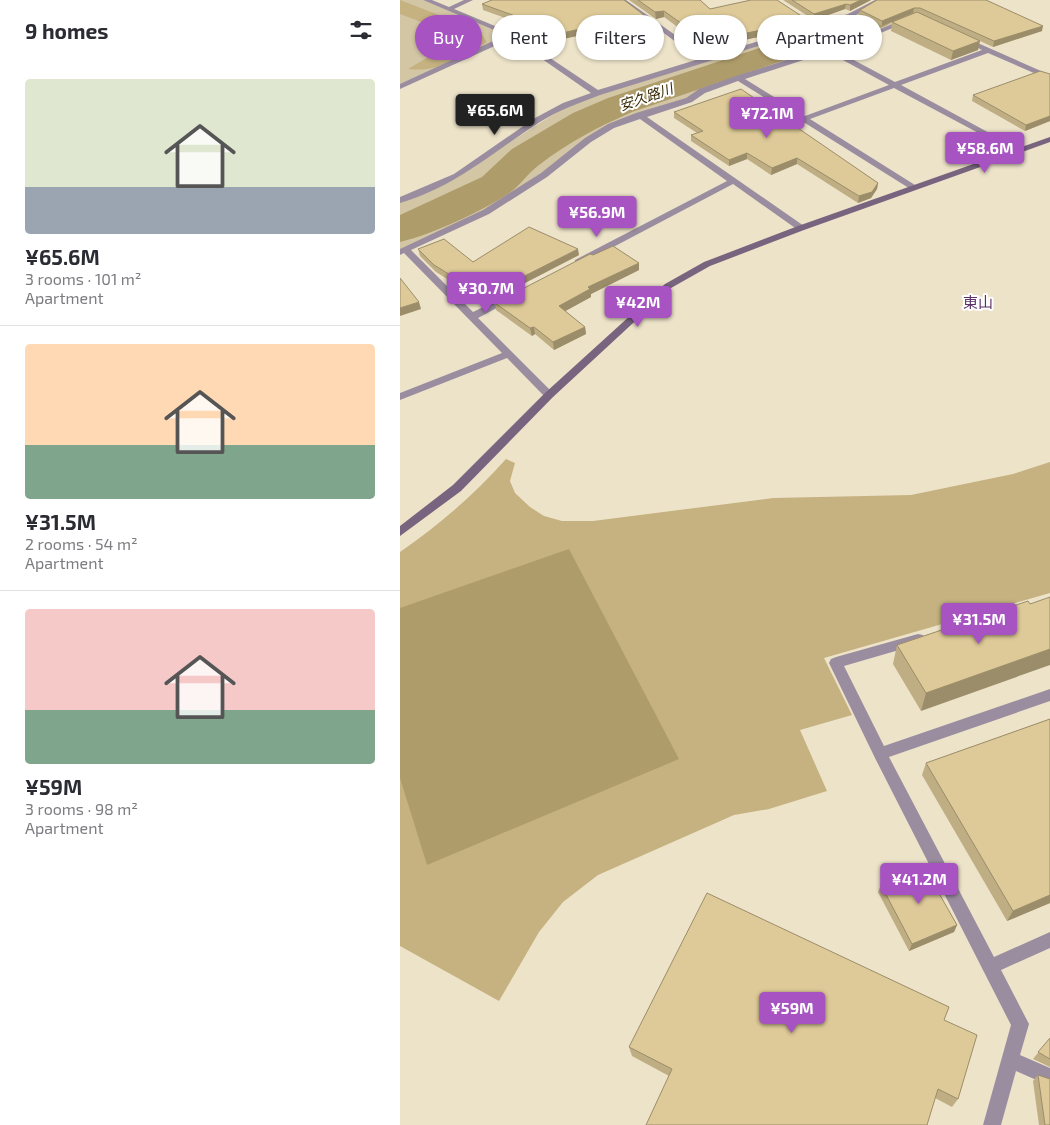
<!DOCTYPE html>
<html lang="en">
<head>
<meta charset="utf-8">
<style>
  :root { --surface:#fff; --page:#f2f2f3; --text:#2b2b33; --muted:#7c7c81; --line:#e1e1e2; --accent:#a753c2 }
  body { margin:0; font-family:"Exo 2","Noto Sans JP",sans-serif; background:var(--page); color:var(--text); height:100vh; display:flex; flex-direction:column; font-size:19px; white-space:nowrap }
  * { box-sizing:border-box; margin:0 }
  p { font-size:16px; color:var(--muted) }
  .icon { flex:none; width:28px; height:28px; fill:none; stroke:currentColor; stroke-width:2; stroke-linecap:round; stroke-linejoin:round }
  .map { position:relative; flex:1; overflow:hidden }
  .details { display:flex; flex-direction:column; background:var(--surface); width:400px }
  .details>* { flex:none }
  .top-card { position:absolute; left:15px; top:15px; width:475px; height:45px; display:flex; gap:10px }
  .price { position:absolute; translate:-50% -42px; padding:0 11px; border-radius:5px; background:var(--accent); color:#fff; font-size:16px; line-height:32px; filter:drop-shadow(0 1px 2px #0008) }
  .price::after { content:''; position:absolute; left:50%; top:30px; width:15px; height:11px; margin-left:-8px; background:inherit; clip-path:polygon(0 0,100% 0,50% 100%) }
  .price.active { background:#222; color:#fff }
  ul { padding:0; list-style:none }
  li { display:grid; align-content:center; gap:10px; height:265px; padding:0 25px }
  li+li { border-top:1px solid var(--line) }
  li span { display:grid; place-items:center; height:155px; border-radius:5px; color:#555 }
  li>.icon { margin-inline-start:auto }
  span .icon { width:90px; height:90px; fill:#fffc; stroke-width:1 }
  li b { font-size:21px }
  h2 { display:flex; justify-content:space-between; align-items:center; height:60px; padding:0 25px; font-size:21px }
  .chip { padding:0 18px; border-radius:22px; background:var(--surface); box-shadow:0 1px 4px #0004; font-size:18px; line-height:45px }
  .chip.active { background:var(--accent); color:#fff }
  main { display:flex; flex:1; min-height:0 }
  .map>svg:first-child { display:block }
  .green { fill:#d3c6a5 }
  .forest { fill:#c5b280 }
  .water { fill:#af9c6b }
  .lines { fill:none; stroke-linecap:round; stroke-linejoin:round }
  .river { fill:#af9c6b; fill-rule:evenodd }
  .lane { fill:#9b8da0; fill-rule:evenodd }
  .street { fill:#9b8da0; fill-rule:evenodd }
  .secondary { fill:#78647f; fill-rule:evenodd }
  .wall { fill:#bfae83 }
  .shaded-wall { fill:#9b8d6a }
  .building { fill:#deca98; stroke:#9b8d6a }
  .labels { text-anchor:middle; stroke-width:4; stroke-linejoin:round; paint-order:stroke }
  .far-water-label { font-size:14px; font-style:italic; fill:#352700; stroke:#fff }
  .far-quarter-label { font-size:15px; fill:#593067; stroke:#fff }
</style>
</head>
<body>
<main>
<section class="details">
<h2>9 homes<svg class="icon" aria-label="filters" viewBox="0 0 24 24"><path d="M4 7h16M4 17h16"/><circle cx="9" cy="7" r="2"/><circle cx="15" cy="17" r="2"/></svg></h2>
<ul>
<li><span style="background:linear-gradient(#dfe7d0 70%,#9aa5b1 0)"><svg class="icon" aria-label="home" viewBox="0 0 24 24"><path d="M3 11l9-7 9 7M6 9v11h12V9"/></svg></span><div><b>¥65.6M</b><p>3 rooms · 101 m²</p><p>Apartment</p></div></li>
<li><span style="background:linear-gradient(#ffd9b3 65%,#7fa58c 0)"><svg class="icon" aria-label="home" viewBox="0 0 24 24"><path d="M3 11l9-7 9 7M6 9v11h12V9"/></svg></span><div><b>¥31.5M</b><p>2 rooms · 54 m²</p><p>Apartment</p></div></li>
<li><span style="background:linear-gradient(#f6c9c9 65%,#7fa58c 0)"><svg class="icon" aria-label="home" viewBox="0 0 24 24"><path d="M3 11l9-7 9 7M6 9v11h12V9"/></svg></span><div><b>¥59M</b><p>3 rooms · 98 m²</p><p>Apartment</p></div></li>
</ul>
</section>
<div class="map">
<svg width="650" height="1125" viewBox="0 0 650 1125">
  <rect width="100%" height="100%" fill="#ede3c9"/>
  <g class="green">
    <polygon points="0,0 23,0 112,35 0,87"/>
    <polygon points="464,8 508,12 503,22 302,91 292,98 205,129 86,211 0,252 0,200 57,176 173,102 407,29"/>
  </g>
  <g class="forest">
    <path d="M 0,0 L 70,27 L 80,32 L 87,42 C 62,57 38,73 8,69 L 52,43 L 32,26 L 0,14 Z"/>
    <path d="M 106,459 L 115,463 L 110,481 L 115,493 L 130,507 L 144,516 L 162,521 L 193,521 L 373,498 L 511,495 L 613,474 L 650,462 L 650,593 L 424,658 L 452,715 L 400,730 L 427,791 L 369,809 L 334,815 L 198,875 L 163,902 L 139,932 L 99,1001 L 0,946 L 0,552 C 39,525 74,495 106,459 Z"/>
  </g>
  <polygon class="water" points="169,549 279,759 27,865 0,778 0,608"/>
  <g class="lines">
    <path class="river" d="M 488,0 L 525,0 L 520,6 L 485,26 L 232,112 C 200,126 167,143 139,165 C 128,173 120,186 108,194 C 80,212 33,234 0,242 L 0,215 L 82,177 L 112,149 L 173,113 L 208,98 L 463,14 Z"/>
    <polygon class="lane" points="518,634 523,635 525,639 523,643 444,666 484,746 650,689 650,701 489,757 594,957 650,932 650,948 601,970 629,1024 620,1055 650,1068 650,1086 616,1071 601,1125 583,1125 611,1025 475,758 429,663 431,659 436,657"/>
    <path class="street" d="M 23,0 L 32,0 L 49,7 L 64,0 L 73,0 L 54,9 L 114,34 L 198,90 L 299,59 L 219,0 L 226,0 L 306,57 L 448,14 L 475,0 L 483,0 L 454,16 L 468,34 L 505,19 L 509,19 L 509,21 L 469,38 L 435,50 L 495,82 L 582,50 L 562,40 L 562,38 L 564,37 L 650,75 L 650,80 L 588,53 L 501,85 L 619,149 L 619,153 L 616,153 L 494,88 L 410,119 L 515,185 L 516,187 L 512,190 L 338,81 L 305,93 L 292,102 L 247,117 L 404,226 L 404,230 L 398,230 L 333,184 L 181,264 L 175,264 L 175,260 L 327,181 L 240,119 L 214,128 L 191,142 L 147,177 L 89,214 L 11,250 L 73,312 L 106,296 L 112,296 L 112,300 L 78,318 L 153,393 L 154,395 L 153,397 L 145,397 L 107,358 L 0,400 L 0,393 L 102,353 L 4,253 L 0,255 L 0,249 L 83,210 L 141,173 L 185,138 L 208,124 L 236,113 L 286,98 L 299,89 L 336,76 L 463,36 L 449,18 L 200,95 C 179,103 159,110 140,122 C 93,152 55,187 0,203 L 0,197 L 54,174 L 135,118 L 163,103 L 191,93 L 112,38 L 0,89 L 0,84 L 106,35 ZM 428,52 L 489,85 L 405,116 L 345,79 Z"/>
    <polygon class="secondary" points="650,137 650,142 404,230 310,266 271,288 153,397 61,491 0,536 0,526 53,485 145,393 265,284 304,262 398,226"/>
  </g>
  <g class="wall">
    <polygon points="89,0 224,0 245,21 163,39 83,10 82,4 90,1"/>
    <polygon points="229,0 300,0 310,9 403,23 372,34 306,48 264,17 256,19"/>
    <polygon points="383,0 471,0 450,11 445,9 414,20"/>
    <polygon points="586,0 642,31 593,47 552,28 578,50 551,60 491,31 492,22 514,13 482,26 459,15 460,10"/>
    <polygon points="650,74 650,121 625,131 572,101 573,95"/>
    <polygon points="274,112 478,183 477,189 471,198 458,203 397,164 371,175 347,159 329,166 291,141 291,135 297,133 274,118"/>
    <polygon points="18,249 73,262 179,255 86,303 36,272 20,256"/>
    <polygon points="239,270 191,294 191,297 165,311 185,327 186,334 154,350 135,334 132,336 96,310 95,303"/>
    <polygon points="630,604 521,711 493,664 497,645"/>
    <polygon points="650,719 650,903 607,921 522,775 526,763"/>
    <polygon points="481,885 557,925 554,932 509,951 478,892"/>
    <polygon points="544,1020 558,1099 552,1107 535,1098 269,1076 232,1056 229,1047"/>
    <polygon points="650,1038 650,1067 633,1059"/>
    <polygon points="638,1075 650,1125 639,1125 633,1081"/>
  </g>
  <g class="shaded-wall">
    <polygon points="461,0 471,0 450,11 450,5"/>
    <polygon points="446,4 445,9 414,20 414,14"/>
    <polygon points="514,8 513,13 482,26 482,21"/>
    <polygon points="264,11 264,17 256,19 255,12"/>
    <polygon points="244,15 245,21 163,39 162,33"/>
    <polygon points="403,17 403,23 372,34 306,48 306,41"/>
    <polygon points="643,26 642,31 593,47 594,41"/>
    <polygon points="580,41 578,50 551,60 553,51"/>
    <polygon points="650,116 650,121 625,131 626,125"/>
    <polygon points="347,153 347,159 329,166 329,160"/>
    <polygon points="397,158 397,164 371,175 372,168"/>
    <polygon points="478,183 477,189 471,198 458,203 459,196"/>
    <polygon points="178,249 179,255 86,303 85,296"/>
    <polygon points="239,263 239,270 191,294 191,297 160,314 159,306 188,287"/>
    <polygon points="19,302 21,309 0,316 0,308"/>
    <polygon points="134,327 135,334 132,336 130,328"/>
    <polygon points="185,327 186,334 154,350 153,342"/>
    <polygon points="650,649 650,665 521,711 526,693"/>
    <polygon points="650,895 650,903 607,921 613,911"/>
    <polygon points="557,925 554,932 509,951 512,944"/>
  </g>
  <g class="building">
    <polygon points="92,0 224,0 244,15 162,33 82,4"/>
    <polygon points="238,0 300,0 310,9 351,0 377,0 403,17 372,28 306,41 264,11 255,12"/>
    <polygon points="392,0 461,0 450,5 446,4 414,14"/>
    <polygon points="477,0 586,0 643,26 594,41 520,8 514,8 482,21 460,10"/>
    <polygon points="517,12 580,41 553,51 492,22"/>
    <polygon points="640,71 650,74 650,116 626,125 573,95"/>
    <polygon points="341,89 478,183 472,192 459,196 397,158 372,168 347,153 329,160 291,135 303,131 274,112"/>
    <polygon points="129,227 178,249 85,296 34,265 18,249 44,239 73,262"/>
    <polygon points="213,246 239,263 188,287 190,289 159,306 185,327 153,342 134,327 130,328 95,303 190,254 193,255"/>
    <polygon points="0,278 19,302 0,308"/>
    <polygon points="650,597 650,649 526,693 497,645 628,601 630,604"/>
    <polygon points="650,719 650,895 613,911 526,763"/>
    <polygon points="524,867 557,925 512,944 481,885"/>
    <polygon points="307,893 549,1007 544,1020 577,1035 558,1099 538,1089 527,1125 246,1125 272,1069 229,1047"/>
    <polygon points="650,1038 650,1059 638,1052"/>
    <polygon points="638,1075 650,1079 650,1125 645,1125"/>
  </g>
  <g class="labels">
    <g class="far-water-label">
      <text transform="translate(246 97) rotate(-19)" y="5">安久路川</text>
    </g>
    <g class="far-quarter-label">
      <text x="578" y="308">東山</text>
    </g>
  </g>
</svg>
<b class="price active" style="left:95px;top:136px">¥65.6M</b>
<b class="price" style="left:367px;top:139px">¥72.1M</b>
<b class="price" style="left:585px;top:174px">¥58.6M</b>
<b class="price" style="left:197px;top:238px">¥56.9M</b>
<b class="price" style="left:86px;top:314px">¥30.7M</b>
<b class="price" style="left:238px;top:328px">¥42M</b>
<b class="price" style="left:579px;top:645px">¥31.5M</b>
<b class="price" style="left:519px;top:905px">¥41.2M</b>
<b class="price" style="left:392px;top:1034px">¥59M</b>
<div class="top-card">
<a class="chip active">Buy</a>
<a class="chip">Rent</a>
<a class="chip">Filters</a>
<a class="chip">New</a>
<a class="chip">Apartment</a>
</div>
</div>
</main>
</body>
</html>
